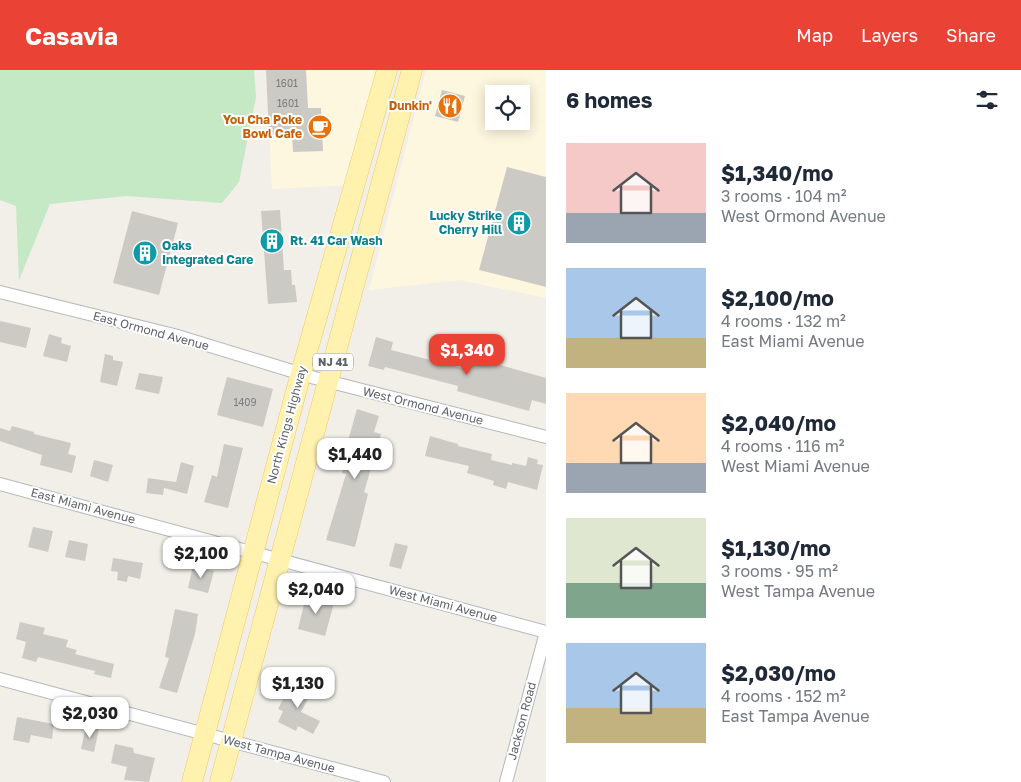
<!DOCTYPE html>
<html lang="en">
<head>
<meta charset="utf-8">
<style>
  :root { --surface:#fff; --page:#f6f6f7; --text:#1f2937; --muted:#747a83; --accent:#ea4335 }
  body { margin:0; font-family:"Golos Text",sans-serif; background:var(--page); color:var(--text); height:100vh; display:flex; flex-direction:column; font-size:19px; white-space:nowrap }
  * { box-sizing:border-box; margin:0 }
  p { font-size:16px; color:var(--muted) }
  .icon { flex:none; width:28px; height:28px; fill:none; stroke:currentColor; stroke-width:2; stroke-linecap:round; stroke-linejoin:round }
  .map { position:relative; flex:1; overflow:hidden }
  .side { display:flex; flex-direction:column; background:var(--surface); width:475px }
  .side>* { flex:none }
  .fabs { position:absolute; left:485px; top:15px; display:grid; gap:10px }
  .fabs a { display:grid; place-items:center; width:45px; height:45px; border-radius:0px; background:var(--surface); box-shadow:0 2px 12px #0003; font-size:25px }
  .price { position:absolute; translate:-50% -42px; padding:0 11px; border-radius:10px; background:#fff; color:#222; font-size:16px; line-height:32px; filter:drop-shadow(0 1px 2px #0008) }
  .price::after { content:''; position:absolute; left:50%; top:30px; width:15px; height:11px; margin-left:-8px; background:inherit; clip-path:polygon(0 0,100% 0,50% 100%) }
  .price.current { background:var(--accent); color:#fff }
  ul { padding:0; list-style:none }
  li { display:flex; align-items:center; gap:15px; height:125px; padding:0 20px }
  li span { display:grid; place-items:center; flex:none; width:140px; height:100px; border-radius:0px; color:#555 }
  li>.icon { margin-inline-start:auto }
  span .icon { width:60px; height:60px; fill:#fffc; stroke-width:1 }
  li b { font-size:21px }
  h2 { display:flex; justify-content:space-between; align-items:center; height:60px; padding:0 20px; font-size:21px }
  header { display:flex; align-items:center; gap:30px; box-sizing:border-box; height:70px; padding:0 25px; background:var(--accent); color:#fff }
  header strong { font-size:24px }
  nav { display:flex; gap:28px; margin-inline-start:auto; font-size:18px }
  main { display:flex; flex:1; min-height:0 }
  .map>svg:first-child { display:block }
  .commercial { fill:#fef7e0; fill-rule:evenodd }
  .green { fill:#c5e8c5 }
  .building { fill:#cccac5 }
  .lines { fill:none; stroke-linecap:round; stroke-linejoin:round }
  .minor-casing { stroke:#b5b8bc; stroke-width:14 }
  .primary-casing { stroke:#f2c960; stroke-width:21 }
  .minor { stroke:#fff; stroke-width:12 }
  .primary { stroke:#fff2af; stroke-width:20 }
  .labels { text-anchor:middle; stroke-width:4; stroke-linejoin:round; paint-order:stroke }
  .number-label { font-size:10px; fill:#7a7d7f }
  .shield { fill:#fff; stroke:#8f9295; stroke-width:1 }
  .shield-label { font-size:11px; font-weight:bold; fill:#5f6368 }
  .food-label { font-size:12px; font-weight:bold; fill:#c56008; stroke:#fff; text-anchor:end }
  .culture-label { font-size:12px; font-weight:bold; fill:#0d838f; stroke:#fff; text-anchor:start }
  .street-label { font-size:12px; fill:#5f6368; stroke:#fff }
</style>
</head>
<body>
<header>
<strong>Casavia</strong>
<nav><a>Map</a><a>Layers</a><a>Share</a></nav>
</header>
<main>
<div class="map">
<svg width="546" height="712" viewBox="0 0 546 712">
  <rect width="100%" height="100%" fill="#f1efe8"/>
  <g class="commercial">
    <polygon points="266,0 387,0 354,115 272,119"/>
    <path d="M 426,0 L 546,0 L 546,228 L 460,210 L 369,220 ZM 494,24 L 521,24 L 521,51 L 494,51 Z"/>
  </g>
  <polygon class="green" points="0,0 254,0 256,27 239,112 222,133 126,126 50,134 19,210 16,136 0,130"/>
  <g class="building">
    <polygon points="266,0 306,0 308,38 321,38 323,81 293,82 292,64 269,65"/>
    <polygon points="442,20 465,26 458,52 435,46"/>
    <polygon points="507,97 546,107 546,217 479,200"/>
    <polygon points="280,140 284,200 291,200 292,215 295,215 297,232 268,234 261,141"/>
    <polygon points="132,141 178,153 159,225 113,213"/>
    <polygon points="0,251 31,258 26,278 0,272"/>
    <polygon points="49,264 62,268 61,273 71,276 67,292 43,286"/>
    <polygon points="376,267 393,272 391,280 462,298 465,285 546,308 546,334 532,330 529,341 457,321 458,316 385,297 384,300 368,296"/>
    <polygon points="105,284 113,286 113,290 123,292 117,316 100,312"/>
    <polygon points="139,303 163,307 159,324 135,319"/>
    <polygon points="227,307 273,319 263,357 217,345"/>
    <polygon points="357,339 379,346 374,362 381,364 364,422 368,424 355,477 326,470 346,404 342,403 349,379 346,378"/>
    <polygon points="12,356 34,362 34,364 71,373 68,384 76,386 72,403 40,395 42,385 0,371 0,358 10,361"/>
    <polygon points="430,366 458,374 458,376 492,384 491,390 512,395 512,393 526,396 528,387 538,390 537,394 543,395 537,420 508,412 506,419 493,415 494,411 467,403 469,396 425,386"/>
    <polygon points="224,374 243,378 228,438 204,432 212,405 217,407"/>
    <polygon points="94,390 113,395 108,412 90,406"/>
    <polygon points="181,392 194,396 187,424 164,418 163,425 146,423 148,408 176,412"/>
    <polygon points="33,457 53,461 48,482 28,477"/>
    <polygon points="69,470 88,474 85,491 65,487"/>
    <polygon points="395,473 408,476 401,499 389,496"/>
    <polygon points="113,488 143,493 140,509 128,506 127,512 117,510 118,502 111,501"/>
    <polygon points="193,496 214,501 208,523 188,518"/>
    <polygon points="314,525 334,533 325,566 298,559 306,526 313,528"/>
    <polygon points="175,539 198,544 195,564 177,623 159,618 169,588 165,587"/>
    <polygon points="20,552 45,558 43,564 68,570 66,577 77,580 75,584 114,594 111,608 94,604 95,601 38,587 36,592 22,588 26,572 16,569"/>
    <polygon points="300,611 314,618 301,642 320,651 313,664 298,656 296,661 278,652 283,641 278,639 289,618 295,621"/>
    <polygon points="17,647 54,654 52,669 31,665 29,673 13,670"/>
    <polygon points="86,656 99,659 94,682 81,679"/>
    <polygon points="115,674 133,678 134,683 155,688 149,712 124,710 127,697 111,693"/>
  </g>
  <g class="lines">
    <defs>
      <g id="minor">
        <polyline points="0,222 174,265 315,308 546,367"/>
        <polyline points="0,414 546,562"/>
        <polyline points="0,609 384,712"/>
        <polyline points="506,712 546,562"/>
      </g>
      <g id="primary">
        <polyline points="192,712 301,303 387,0"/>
        <polyline points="220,712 412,0"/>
      </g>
    </defs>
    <use href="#minor" class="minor-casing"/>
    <use href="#primary" class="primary-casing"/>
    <use href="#minor" class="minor"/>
    <use href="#primary" class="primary"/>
  </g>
  <defs>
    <symbol id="restaurant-disc" viewBox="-11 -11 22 22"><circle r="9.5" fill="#e8710a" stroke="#fff"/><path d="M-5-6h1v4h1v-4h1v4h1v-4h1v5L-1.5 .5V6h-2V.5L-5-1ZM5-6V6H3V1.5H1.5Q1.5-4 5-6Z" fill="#fff"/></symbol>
    <symbol id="cafe-disc" viewBox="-11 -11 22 22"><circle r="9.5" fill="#e8710a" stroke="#fff"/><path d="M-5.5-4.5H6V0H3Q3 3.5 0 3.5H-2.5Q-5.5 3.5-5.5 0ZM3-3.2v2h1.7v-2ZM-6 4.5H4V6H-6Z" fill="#fff"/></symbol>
    <symbol id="building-disc" viewBox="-11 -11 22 22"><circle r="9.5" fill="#0f9aa8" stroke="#fff"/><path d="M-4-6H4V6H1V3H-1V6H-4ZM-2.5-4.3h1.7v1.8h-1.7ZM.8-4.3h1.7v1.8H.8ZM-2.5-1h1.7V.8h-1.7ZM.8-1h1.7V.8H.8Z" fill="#fff"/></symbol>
  </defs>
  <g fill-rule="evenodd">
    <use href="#restaurant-disc" x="436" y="22" width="28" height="28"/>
    <use href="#cafe-disc" x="306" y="43" width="28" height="28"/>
    <use href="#building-disc" x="505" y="139" width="28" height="28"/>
    <use href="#building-disc" x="258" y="157" width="28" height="28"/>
    <use href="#building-disc" x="131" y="169" width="28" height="28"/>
  </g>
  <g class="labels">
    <g class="number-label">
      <text x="287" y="17">1601</text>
      <text x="288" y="37">1601</text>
      <text x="245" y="336">1409</text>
    </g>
    <rect class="shield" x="313" y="283.5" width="40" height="17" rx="4"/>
    <g class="shield-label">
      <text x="333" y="296">NJ 41</text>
    </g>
    <g class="food-label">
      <text x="432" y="40">Dunkin'</text>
      <text x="302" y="54">You Cha Poke<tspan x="302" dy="14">Bowl Cafe</tspan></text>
    </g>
    <g class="culture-label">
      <text x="502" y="150" text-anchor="end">Lucky Strike<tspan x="502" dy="14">Cherry Hill</tspan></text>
      <text x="290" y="175">Rt. 41 Car Wash</text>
      <text x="162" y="180">Oaks<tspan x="162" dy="14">Integrated Care</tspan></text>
    </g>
    <g class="street-label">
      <text transform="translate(151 261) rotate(15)" y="4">East Ormond Avenue</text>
      <text transform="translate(423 336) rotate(14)" y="4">West Ormond Avenue</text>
      <text transform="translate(287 355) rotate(-75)" y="4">North Kings Highway</text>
      <text transform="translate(83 436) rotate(15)" y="4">East Miami Avenue</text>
      <text transform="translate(443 534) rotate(15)" y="4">West Miami Avenue</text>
      <text transform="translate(522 651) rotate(-75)" y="4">Jackson Road</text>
      <text transform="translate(279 684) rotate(15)" y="4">West Tampa Avenue</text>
    </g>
  </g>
</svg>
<div class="fabs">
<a><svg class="icon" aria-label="locate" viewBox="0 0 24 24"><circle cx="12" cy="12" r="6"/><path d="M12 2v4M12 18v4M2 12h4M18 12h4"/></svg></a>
</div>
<b class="price current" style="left:467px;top:306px">$1,340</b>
<b class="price" style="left:355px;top:410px">$1,440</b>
<b class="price" style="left:201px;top:509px">$2,100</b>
<b class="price" style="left:316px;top:545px">$2,040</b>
<b class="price" style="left:298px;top:639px">$1,130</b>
<b class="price" style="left:90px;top:669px">$2,030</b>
</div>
<section class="side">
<h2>6 homes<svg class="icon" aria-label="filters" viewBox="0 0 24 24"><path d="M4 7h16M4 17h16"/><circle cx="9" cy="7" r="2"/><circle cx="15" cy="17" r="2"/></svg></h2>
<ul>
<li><span style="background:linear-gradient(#f6c9c9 70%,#9aa5b1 0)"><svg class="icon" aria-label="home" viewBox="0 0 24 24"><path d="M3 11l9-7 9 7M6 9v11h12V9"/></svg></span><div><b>$1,340/mo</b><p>3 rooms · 104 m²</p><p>West Ormond Avenue</p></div></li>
<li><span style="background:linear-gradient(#a9c7e8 70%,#c2b280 0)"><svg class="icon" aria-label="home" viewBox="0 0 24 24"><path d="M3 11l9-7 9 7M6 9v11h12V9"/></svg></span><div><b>$2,100/mo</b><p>4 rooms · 132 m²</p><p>East Miami Avenue</p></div></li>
<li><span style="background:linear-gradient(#ffd9b3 70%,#9aa5b1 0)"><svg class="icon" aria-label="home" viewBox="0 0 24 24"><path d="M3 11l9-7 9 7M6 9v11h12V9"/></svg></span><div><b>$2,040/mo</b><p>4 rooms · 116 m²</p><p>West Miami Avenue</p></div></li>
<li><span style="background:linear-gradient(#dfe7d0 65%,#7fa58c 0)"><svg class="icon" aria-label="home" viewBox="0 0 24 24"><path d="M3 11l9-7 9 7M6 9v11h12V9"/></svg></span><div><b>$1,130/mo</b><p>3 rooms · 95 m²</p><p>West Tampa Avenue</p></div></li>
<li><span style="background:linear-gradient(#a9c7e8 65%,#c2b280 0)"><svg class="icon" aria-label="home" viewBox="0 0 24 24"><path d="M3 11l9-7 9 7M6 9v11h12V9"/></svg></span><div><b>$2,030/mo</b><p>4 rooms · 152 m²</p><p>East Tampa Avenue</p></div></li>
</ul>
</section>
</main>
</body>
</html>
